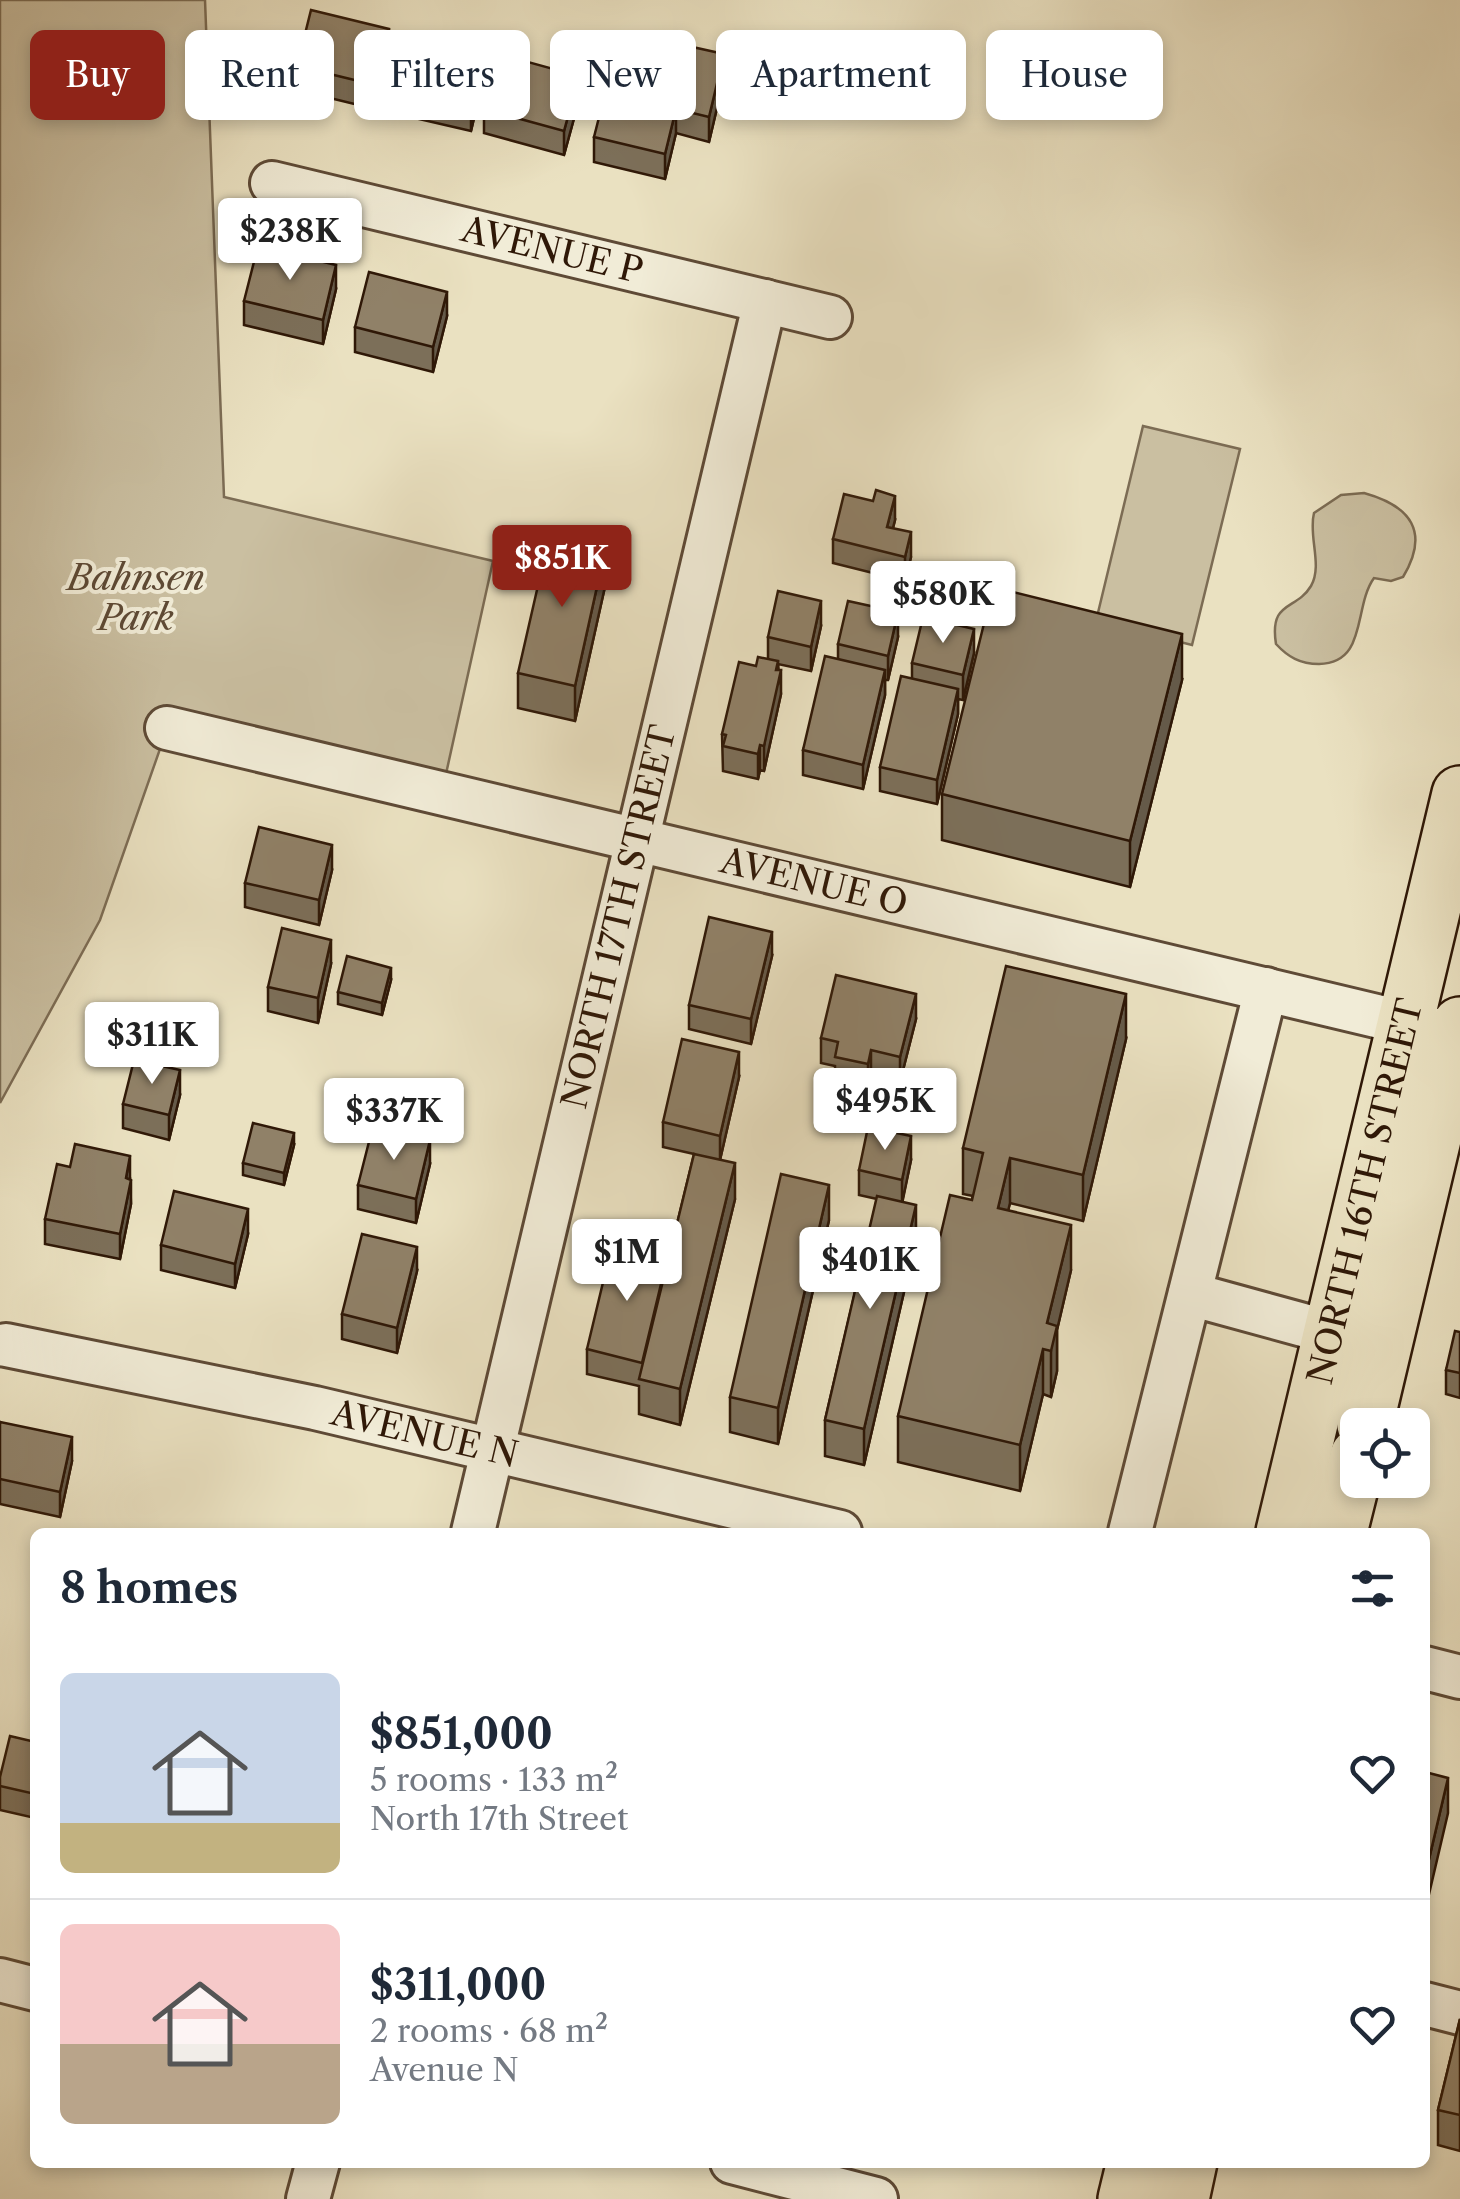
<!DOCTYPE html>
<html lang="en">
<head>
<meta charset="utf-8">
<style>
  :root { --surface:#fff; --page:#f2f2f3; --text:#1f2937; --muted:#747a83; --line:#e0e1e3; --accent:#8f2418 }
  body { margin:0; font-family:"Libre Caslon Text",serif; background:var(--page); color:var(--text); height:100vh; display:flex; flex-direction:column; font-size:38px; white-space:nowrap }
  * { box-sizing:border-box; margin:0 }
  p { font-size:32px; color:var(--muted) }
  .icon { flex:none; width:55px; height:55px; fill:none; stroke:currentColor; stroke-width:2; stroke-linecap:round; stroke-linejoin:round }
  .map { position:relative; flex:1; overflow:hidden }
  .side { position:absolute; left:30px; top:1528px; width:1400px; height:640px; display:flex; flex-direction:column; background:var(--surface); border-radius:15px; box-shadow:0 5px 15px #0003 }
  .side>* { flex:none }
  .guide { position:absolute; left:30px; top:30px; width:1400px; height:90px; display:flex; gap:20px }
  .buttons { position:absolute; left:1340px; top:1408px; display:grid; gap:20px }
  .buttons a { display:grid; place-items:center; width:90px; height:90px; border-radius:15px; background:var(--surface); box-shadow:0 5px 15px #0003; font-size:50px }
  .price { position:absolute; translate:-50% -85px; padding:0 22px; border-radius:10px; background:#fff; color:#222; font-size:32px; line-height:65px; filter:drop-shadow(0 2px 5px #0008) }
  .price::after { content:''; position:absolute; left:50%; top:60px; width:30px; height:22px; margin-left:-15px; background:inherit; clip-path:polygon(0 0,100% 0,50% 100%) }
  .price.selected { background:var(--accent); color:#fff }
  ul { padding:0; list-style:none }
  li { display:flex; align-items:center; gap:30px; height:250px; padding:0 30px }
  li+li { border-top:2px solid var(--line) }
  li span { display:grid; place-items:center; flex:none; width:280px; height:200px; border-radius:15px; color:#555 }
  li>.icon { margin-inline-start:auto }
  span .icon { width:120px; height:120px; fill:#fffc; stroke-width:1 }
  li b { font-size:42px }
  h2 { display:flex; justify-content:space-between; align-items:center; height:120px; padding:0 30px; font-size:42px }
  .pill { padding:0 35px; border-radius:15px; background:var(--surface); box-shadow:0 5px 15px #0003; font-size:35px; line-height:90px }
  .pill.selected { background:var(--accent); color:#fff }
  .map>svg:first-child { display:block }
  .green { fill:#cabfa1; stroke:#7c6c54; stroke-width:2.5 }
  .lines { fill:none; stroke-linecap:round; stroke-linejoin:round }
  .minor-casing { stroke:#5e4a36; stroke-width:48 }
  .major-casing { stroke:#2f1807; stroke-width:60 }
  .minor { stroke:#f1ecd7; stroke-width:42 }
  .major { stroke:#eae1c1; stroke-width:55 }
  .wall { fill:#7c6f59; stroke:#2f1807; stroke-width:2.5 }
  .shaded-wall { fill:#655a49; stroke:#2f1807; stroke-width:2.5 }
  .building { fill:#908168; stroke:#2f1807; stroke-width:2.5 }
  .labels { text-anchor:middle; stroke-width:8; stroke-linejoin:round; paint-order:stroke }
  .street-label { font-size:35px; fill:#2f1807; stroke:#f1ecd7 }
  .park-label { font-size:35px; font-style:italic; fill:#5e4a35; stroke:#f1ecd7 }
</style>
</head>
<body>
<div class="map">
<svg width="1460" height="2199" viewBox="0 0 1460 2199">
  <rect width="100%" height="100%" fill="#eae1c1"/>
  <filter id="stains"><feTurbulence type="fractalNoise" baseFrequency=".002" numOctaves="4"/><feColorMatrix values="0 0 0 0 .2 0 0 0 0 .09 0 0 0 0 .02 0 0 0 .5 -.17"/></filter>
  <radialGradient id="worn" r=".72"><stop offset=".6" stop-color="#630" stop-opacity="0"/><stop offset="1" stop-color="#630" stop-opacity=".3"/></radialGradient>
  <g class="green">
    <polygon points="0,0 205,0 224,497 493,561 442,792 167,729 100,920 0,1103"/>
    <polygon points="1143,426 1240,449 1192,645 1096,621"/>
    <path d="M 1364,493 C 1411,506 1430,532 1403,577 L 1391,581 L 1374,578 C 1353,607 1368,663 1319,664 C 1300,664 1288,657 1276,644 C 1269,600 1296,611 1311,586 C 1323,565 1308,536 1314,513 L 1341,495 Z"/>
  </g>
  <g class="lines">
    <defs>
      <g id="minor">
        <path id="s1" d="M 272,183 L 830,317"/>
        <path id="s2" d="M 167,728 L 1435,1030"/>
        <polyline points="1190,1294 1358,1340"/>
        <path id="s3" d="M 6,1345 L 315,1408 L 840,1532"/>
        <path id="s4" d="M 473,1532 L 765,301"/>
        <polyline points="1130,1532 1266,989"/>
        <polyline points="1425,1668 1460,1677"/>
        <polyline points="0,1980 35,1989"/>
        <polyline points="1425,2004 1460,2013"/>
        <polyline points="732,2162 876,2199"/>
        <polyline points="308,2199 318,2162"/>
      </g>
      <g id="major">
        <polyline points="1365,1425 1460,1025"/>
        <path id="s5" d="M 1284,1532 L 1460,794"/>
        <polyline points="1339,1532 1358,1456"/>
        <polyline points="1126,2199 1135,2162"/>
        <polyline points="1181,2199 1189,2162"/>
      </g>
    </defs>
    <use href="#minor" class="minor-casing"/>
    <use href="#major" class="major-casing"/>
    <use href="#minor" class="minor"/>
    <use href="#major" class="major"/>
  </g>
  <g class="wall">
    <polygon points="389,53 375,109 297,90 297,66"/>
    <polygon points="484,75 471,131 393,113 393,89"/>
    <polygon points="724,78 709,142 676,133 665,179 594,162 594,137 658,94"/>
    <polygon points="579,100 564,155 484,133 484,109"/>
    <polygon points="336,289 323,344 244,325 244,301"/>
    <polygon points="447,316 433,372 355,352 355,327"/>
    <polygon points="895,520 893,528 911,557 905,581 833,563 833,539"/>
    <polygon points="606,582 575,721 518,708 518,673"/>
    <polygon points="821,626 811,671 778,664 781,694 764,771 760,770 758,779 723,771 722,734 756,666 768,659 768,637"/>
    <polygon points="898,637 888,680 885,680 885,695 863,789 803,775 803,750 838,660 838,644"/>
    <polygon points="974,653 963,700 958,699 958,714 937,804 880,791 880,767 912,679 912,663"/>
    <polygon points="1182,680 1130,887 942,840 942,794"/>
    <polygon points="332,870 319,925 245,907 245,883"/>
    <polygon points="772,956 751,1044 689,1029 689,1005"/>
    <polygon points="331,964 318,1023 268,1011 268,987"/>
    <polygon points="391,980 382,1015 338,1004 338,992"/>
    <polygon points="916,1019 900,1082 871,1074 868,1089 835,1081 835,1066 821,1063 821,1038"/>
    <polygon points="1126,1039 1083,1221 1010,1203 1008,1210 1071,1270 1057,1330 1057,1371 1051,1397 1043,1394 1020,1491 898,1462 898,1416 973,1196 963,1194 963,1148"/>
    <polygon points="739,1077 720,1160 735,1199 680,1425 639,1414 639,1386 587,1374 587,1349 667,1265 694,1154 663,1147 663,1122"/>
    <polygon points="180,1095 169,1140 123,1128 123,1104"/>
    <polygon points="294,1145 284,1185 243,1175 243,1163"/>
    <polygon points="911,1160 902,1202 916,1240 864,1465 825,1456 825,1420 877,1199 859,1195 859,1170"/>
    <polygon points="430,1164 416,1223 358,1209 358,1185"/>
    <polygon points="130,1179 131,1204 120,1259 45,1244 45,1219"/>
    <polygon points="829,1220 778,1444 730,1432 730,1397"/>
    <polygon points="248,1234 235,1288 161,1270 161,1245"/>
    <polygon points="417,1271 397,1353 342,1339 342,1314"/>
    <polygon points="1460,1332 1460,1398 1446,1394 1446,1370"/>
    <polygon points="0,1422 72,1461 60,1517 0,1504"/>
    <polygon points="35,1723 35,1818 0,1810 0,1777 31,1741"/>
    <polygon points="1460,2019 1460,2151 1438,2145 1438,2110"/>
  </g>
  <g class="shaded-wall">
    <polygon points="389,29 389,53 375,109 375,85"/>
    <polygon points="484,51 484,75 471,131 471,107"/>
    <polygon points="724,54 724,78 709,142 709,117"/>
    <polygon points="579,76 579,100 564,155 564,131"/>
    <polygon points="676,109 676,133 665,179 665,154"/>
    <polygon points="336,265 336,289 323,344 323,320"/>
    <polygon points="447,292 447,316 433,372 433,347"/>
    <polygon points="895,496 895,520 887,551 887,527"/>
    <polygon points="911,532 911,557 905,581 905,557"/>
    <polygon points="606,546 606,582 575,721 575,686"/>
    <polygon points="821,601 821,626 811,671 811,647"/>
    <polygon points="898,612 898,637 888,680 888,656"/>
    <polygon points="974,629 974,653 963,700 963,675"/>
    <polygon points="1182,634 1182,680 1130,887 1130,841"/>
    <polygon points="778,661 778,685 781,670 781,694 764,771 764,746"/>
    <polygon points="885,670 885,695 863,789 863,765"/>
    <polygon points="958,689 958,714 937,804 937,780"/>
    <polygon points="760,745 760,770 758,779 758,754"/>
    <polygon points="332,845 332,870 319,925 319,900"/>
    <polygon points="772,932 772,956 751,1044 751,1019"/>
    <polygon points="331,940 331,964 318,1023 318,998"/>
    <polygon points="391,968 391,980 382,1015 382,1003"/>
    <polygon points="916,994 916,1019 900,1082 900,1057"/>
    <polygon points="1126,994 1126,1039 1083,1221 1083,1175"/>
    <polygon points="871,1050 871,1074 868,1089 868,1064"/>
    <polygon points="739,1052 739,1077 720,1160 720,1136"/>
    <polygon points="180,1070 180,1095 169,1140 169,1115"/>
    <polygon points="294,1133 294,1145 284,1185 284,1173"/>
    <polygon points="911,1136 911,1160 902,1204 902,1180"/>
    <polygon points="430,1140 430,1164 416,1223 416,1199"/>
    <polygon points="130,1156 130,1180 126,1178"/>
    <polygon points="1010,1158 1010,1203 998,1253 998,1208"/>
    <polygon points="735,1163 735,1199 680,1425 680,1389"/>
    <polygon points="131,1180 131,1204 120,1259 120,1234"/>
    <polygon points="829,1185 829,1220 778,1444 778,1408"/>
    <polygon points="916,1205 916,1240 864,1465 864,1429"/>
    <polygon points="248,1209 248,1234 235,1288 235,1264"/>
    <polygon points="1071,1225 1071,1270 1057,1330 1057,1371 1051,1397 1051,1351 1047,1323"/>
    <polygon points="417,1247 417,1271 397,1353 397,1328"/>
    <polygon points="1043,1349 1043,1394 1020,1491 1020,1445"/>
    <polygon points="72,1437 72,1461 60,1517 60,1492"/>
    <polygon points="1448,1778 1448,1813 1426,1907 1426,1872"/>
  </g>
  <g class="building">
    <polygon points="311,10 389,29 375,85 297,66"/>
    <polygon points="406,33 484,51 471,107 393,89"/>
    <polygon points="670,42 724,54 709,117 676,109 665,154 594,137 608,82 658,94"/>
    <polygon points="499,54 579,76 564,131 484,109"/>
    <polygon points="258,246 336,265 323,320 244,301"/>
    <polygon points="369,272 447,292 433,347 355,327"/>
    <polygon points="876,490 895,496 887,527 911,532 905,557 833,539 844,494 873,501"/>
    <polygon points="550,533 606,546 575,686 518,673"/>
    <polygon points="993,587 1182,634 1130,841 942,794"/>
    <polygon points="778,591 821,601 811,647 768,637"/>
    <polygon points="848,601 898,612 888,656 838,644"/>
    <polygon points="923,617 974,629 963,675 912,663"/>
    <polygon points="825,656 885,670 863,765 803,750"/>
    <polygon points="758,657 778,661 776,670 781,670 764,746 760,745 758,754 723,746 726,735 722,734 739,662 756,666"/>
    <polygon points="901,676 958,689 937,780 880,767"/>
    <polygon points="259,827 332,845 319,900 245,883"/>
    <polygon points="709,917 772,932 751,1019 689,1005"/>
    <polygon points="282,928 331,940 318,998 268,987"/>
    <polygon points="347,956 391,968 382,1003 338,992"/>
    <polygon points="1006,966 1126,994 1083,1175 1010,1158 998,1208 1071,1225 1047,1323 1057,1326 1051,1351 1043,1349 1020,1445 898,1416 950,1195 972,1200 983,1153 963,1148"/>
    <polygon points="836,975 916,994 900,1057 871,1050 868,1064 835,1057 838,1042 821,1038"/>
    <polygon points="682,1039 739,1052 720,1136 663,1122"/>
    <polygon points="134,1060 180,1070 169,1115 123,1104"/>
    <polygon points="253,1123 294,1133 284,1173 243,1163"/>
    <polygon points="373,1126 430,1140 416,1199 358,1185"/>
    <polygon points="868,1127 911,1136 902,1180 859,1170"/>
    <polygon points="75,1144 130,1156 126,1178 131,1180 120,1234 45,1219 57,1164 70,1167"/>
    <polygon points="694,1154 735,1163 680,1389 639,1379"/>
    <polygon points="781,1174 829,1185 778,1408 730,1397"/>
    <polygon points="174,1191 248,1209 235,1264 161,1245"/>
    <polygon points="877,1196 916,1205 864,1429 825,1420"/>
    <polygon points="362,1234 417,1247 397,1328 342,1314"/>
    <polygon points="612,1245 667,1259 642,1363 587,1349"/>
    <polygon points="1455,1331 1460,1332 1460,1373 1446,1370"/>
    <polygon points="0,1422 72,1437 60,1492 0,1479"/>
    <polygon points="35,1723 35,1794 0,1786 0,1777 10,1736 31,1741"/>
    <polygon points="1425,1772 1448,1778 1426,1872 1425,1872"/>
    <polygon points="1460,2019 1460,2115 1438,2110"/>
  </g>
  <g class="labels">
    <g class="street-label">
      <text dy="12" stroke="none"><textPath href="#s1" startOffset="288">AVENUE P</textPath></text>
      <text dy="12" stroke="none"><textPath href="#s2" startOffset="665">AVENUE O</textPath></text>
      <text dy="12" stroke="none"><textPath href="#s4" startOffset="632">NORTH 17TH STREET</textPath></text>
      <text dy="12" stroke="none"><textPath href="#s5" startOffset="350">NORTH 16TH STREET</textPath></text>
      <text dy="12" stroke="none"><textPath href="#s3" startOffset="428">AVENUE N</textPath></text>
    </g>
    <g class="park-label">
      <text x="136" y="590">Bahnsen<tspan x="136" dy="40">Park</tspan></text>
    </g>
  </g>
  <rect width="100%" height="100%" filter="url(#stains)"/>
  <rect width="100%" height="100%" fill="url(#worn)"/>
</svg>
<div class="buttons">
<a><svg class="icon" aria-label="locate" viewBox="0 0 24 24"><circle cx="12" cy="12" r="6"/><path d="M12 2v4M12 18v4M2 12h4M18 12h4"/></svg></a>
</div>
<b class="price" style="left:290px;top:283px">$238K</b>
<b class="price selected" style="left:562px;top:610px">$851K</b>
<b class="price" style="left:943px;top:646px">$580K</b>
<b class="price" style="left:152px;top:1087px">$311K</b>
<b class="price" style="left:885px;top:1153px">$495K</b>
<b class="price" style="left:394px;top:1163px">$337K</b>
<b class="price" style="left:627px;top:1304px">$1M</b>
<b class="price" style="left:870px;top:1312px">$401K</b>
<div class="guide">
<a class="pill selected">Buy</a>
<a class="pill">Rent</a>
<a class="pill">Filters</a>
<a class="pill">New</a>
<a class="pill">Apartment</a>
<a class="pill">House</a>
</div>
<section class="side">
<h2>8 homes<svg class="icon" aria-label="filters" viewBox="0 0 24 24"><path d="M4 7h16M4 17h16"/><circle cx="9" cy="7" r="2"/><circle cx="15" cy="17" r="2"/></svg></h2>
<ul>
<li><span style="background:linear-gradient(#c9d6e8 75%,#c2b280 0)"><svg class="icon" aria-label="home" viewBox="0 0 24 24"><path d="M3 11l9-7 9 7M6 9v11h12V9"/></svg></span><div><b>$851,000</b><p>5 rooms · 133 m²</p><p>North 17th Street</p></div><svg class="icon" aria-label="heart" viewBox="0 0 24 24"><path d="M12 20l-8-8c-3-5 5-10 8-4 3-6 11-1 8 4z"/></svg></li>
<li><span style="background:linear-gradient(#f6c9c9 60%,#b9a48a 0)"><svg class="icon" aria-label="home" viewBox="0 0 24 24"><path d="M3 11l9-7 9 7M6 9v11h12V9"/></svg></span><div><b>$311,000</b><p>2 rooms · 68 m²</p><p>Avenue N</p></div><svg class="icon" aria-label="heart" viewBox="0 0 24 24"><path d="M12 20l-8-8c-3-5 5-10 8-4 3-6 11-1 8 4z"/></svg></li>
</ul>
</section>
</div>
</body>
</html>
